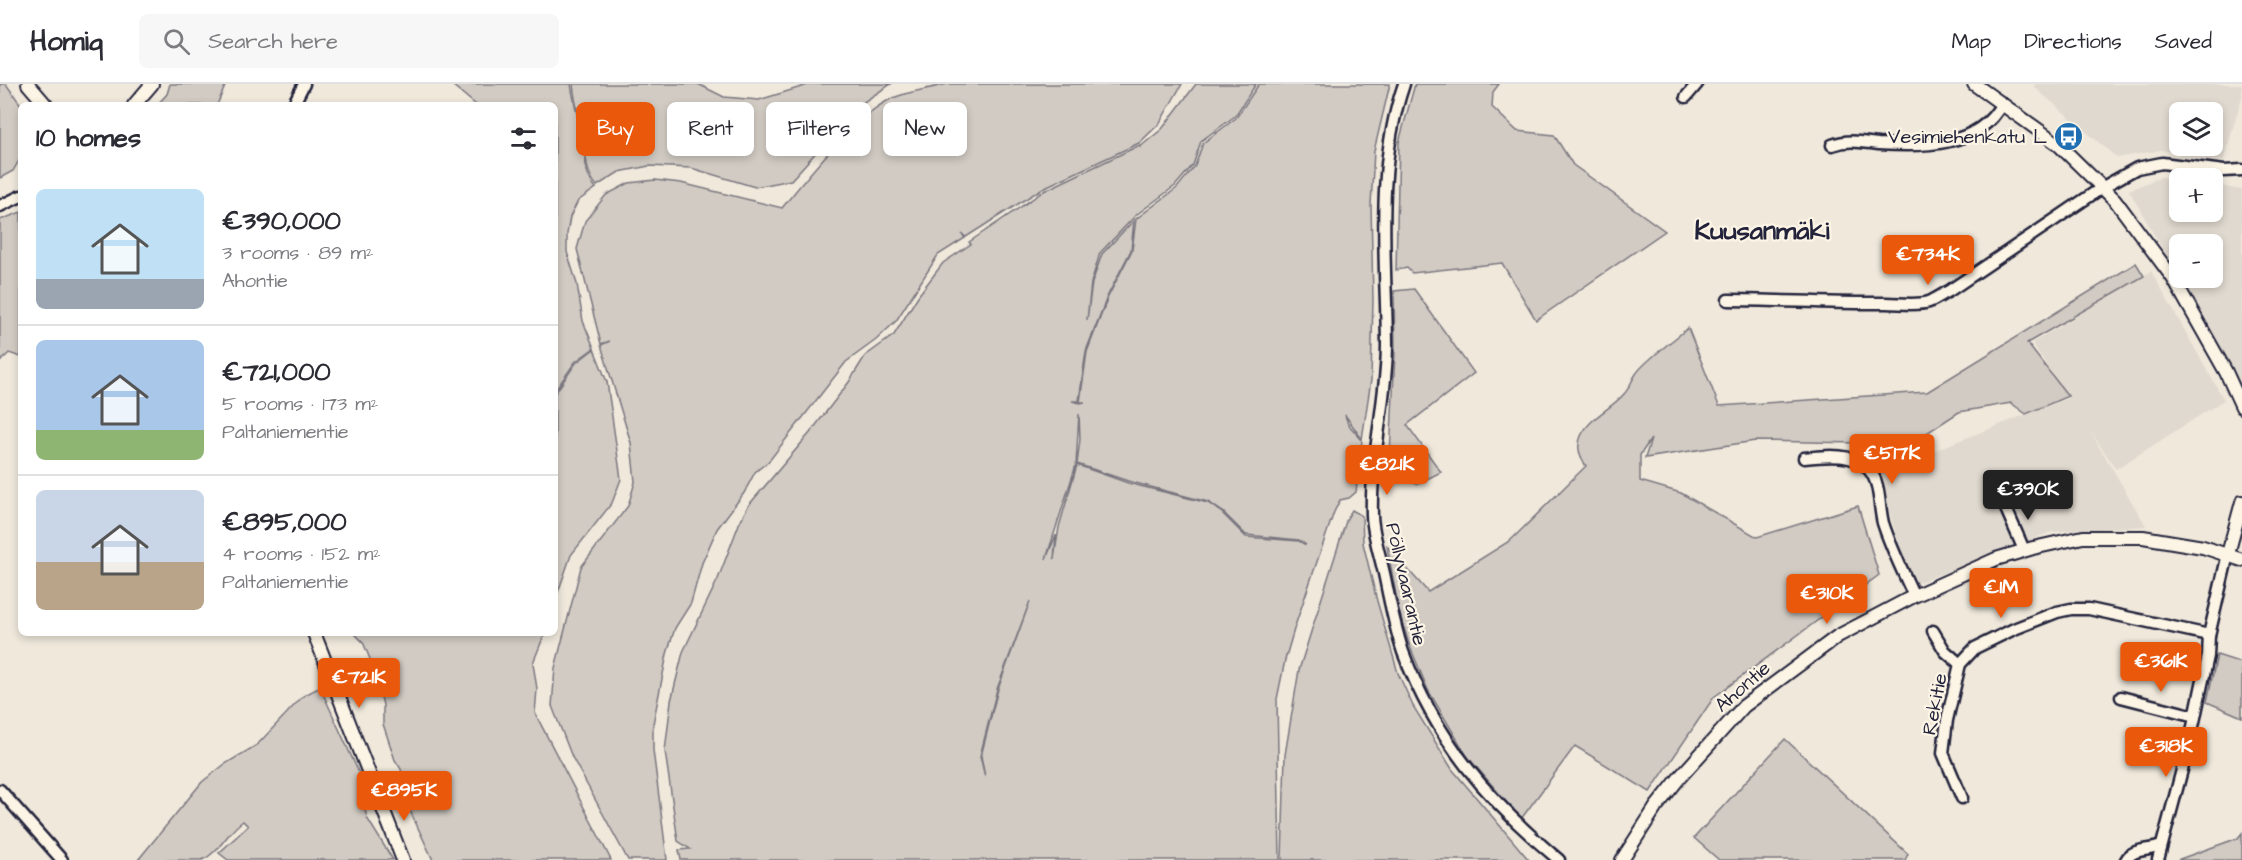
<!DOCTYPE html>
<html lang="en">
<head>
<meta charset="utf-8">
<style>
  :root { --surface:#fff; --page:#f7f7f7; --text:#2b2b33; --muted:#7c7c81; --line:#e1e1e2; --accent:#ea580c }
  body { margin:0; font-family:"Architects Daughter",sans-serif; background:var(--page); color:var(--text); height:100vh; display:flex; flex-direction:column; font-size:22px; white-space:nowrap }
  * { box-sizing:border-box; margin:0 }
  p { font-size:20px; color:var(--muted) }
  .icon { flex:none; width:33px; height:33px; fill:none; stroke:currentColor; stroke-width:2; stroke-linecap:round; stroke-linejoin:round }
  .map { position:relative; flex:1; overflow:hidden }
  .side { position:absolute; left:18px; top:18px; width:540px; height:534px; display:flex; flex-direction:column; background:var(--surface); border-radius:9px; box-shadow:0 3px 9px #0003 }
  .side>* { flex:none }
  .hud { position:absolute; left:576px; top:18px; width:570px; height:54px; display:flex; gap:12px }
  .fabs { position:absolute; left:2169px; top:18px; display:grid; gap:12px }
  .fabs a { display:grid; place-items:center; width:54px; height:54px; border-radius:9px; background:var(--surface); box-shadow:0 3px 9px #0003; font-size:30px }
  .price { position:absolute; translate:-50% -51px; padding:0 14px; border-radius:6px; background:var(--accent); color:#fff; font-size:20px; line-height:39px; filter:drop-shadow(0 2px 3px #0008) }
  .price::after { content:''; position:absolute; left:50%; top:36px; width:18px; height:14px; margin-left:-9px; background:inherit; clip-path:polygon(0 0,100% 0,50% 100%) }
  .price.current { background:#222; color:#fff }
  ul { padding:0; list-style:none }
  li { display:flex; align-items:center; gap:18px; height:150px; padding:0 18px }
  li+li { border-top:2px solid var(--line) }
  li span { display:grid; place-items:center; flex:none; width:168px; height:120px; border-radius:9px; color:#555 }
  li>.icon { margin-inline-start:auto }
  span .icon { width:72px; height:72px; fill:#fffc; stroke-width:1 }
  li b { font-size:26px }
  h2 { display:flex; justify-content:space-between; align-items:center; height:72px; padding:0 18px; font-size:26px }
  .tag { padding:0 21px; border-radius:9px; background:var(--surface); box-shadow:0 3px 9px #0003; font-size:21px; line-height:54px }
  .tag.current { background:var(--accent); color:#fff }
  header { display:flex; align-items:center; gap:36px; box-sizing:border-box; height:84px; padding:0 30px; background:var(--surface); border-bottom:2px solid var(--line) }
  header strong { font-size:28px }
  nav { display:flex; gap:33px; margin-inline-start:auto; font-size:21px }
  .search { width:420px; height:54px; background:var(--page); display:flex; align-items:center; gap:15px; box-sizing:border-box; padding:0 21px; border-radius:9px; color:var(--muted); font-size:22px }
  .map>svg:first-child { display:block }
  .built { fill:#e0d9cf; fill-rule:evenodd }
  .green { fill:#d1cbc3; stroke:#7a767f; stroke-width:1.5; fill-rule:evenodd }
  .lines { fill:none; stroke-linecap:round; stroke-linejoin:round }
  .minor-casing { stroke:#22223b; stroke-width:15 }
  .tertiary-casing { stroke:#22223b; stroke-width:16 }
  .minor { stroke:#fcf5e5; stroke-width:10 }
  .tertiary { stroke:#fcf5e5; stroke-width:12 }
  .labels { text-anchor:middle; stroke-width:4.5; stroke-linejoin:round; paint-order:stroke }
  .poi-label { font-size:20px; fill:#22223b; stroke:#fcf5e5; text-anchor:end }
  .street-label { font-size:20px; fill:#22223b; stroke:#fcf5e5 }
  .district-label { font-size:26px; font-weight:bold; fill:#22223b; stroke:#fcf5e5 }
</style>
</head>
<body>
<header>
<strong>Homiq</strong>
<div class="search"><svg class="icon" aria-label="search" viewBox="0 0 24 24"><circle cx="10" cy="10" r="6"/><path d="M15 15l6 6"/></svg>Search here</div>
<nav><a>Map</a><a>Directions</a><a>Saved</a></nav>
</header>
<div class="map">
<svg width="2242" height="776" viewBox="0 0 2242 776">
  <rect width="100%" height="100%" fill="#efe8db"/>
  <filter id="ink" filterUnits="userSpaceOnUse"><feTurbulence type="fractalNoise" baseFrequency=".0167" numOctaves="2"/><feDisplacementMap in="SourceGraphic" scale="12" xChannelSelector="R" yChannelSelector="G"/><feConvolveMatrix kernelMatrix="1 2 1 2 8 2 1 2 1" color-interpolation-filters="sRGB"/></filter>
  <g filter="url(#ink)">
    <g class="built">
      <path d="M 2035,0 L 2242,0 L 2242,13 L 2223,78 L 2161,66 L 2117,74 L 2034,3 ZM 2180,28 L 2212,28 L 2212,62 L 2180,62 Z"/>
      <path d="M 2161,93 L 2179,96 L 2180,128 L 2212,128 L 2213,101 L 2242,106 L 2242,306 L 2129,106 ZM 2180,160 L 2212,160 L 2212,194 L 2180,194 Z"/>
      <polygon points="2151,187 2224,316 2116,385 2089,345 2146,442 2051,448 1912,501 1877,389 2068,314 2032,259"/>
    </g>
    <g class="green">
      <polygon points="0,0 6,0 21,21 21,73 13,87 0,94"/>
      <polygon points="170,0 226,0 217,21 157,21 167,10"/>
      <path d="M 451,0 L 571,0 C 574,20 580,40 583,60 C 586,77 584,90 596,104 L 578,117 L 570,133 L 567,150 L 567,168 L 577,200 L 583,237 L 594,264 L 575,278 L 555,307 L 555,21 L 476,21 Z"/>
      <path d="M 573,0 L 698,0 L 724,13 L 759,16 L 811,0 L 891,0 L 859,21 L 791,96 L 755,103 L 691,84 L 649,82 L 619,88 L 597,102 C 585,88 587,74 584,57 C 580,38 575,19 573,0 Z"/>
      <path d="M 947,0 L 1182,0 L 1159,40 L 1139,59 L 1043,104 L 966,153 L 962,150 L 965,154 L 938,171 L 896,237 L 876,256 L 846,278 L 769,377 L 755,388 L 744,409 L 717,445 L 702,479 L 691,519 L 675,544 L 667,570 L 653,640 L 653,666 L 667,776 L 628,776 L 572,673 L 552,622 L 555,584 L 581,483 L 628,422 L 635,398 L 631,359 L 601,261 L 610,257 L 601,260 L 577,165 L 585,137 L 606,111 L 629,99 L 655,96 L 681,99 L 782,124 C 806,94 859,28 893,14 C 910,7 929,5 947,0 Z"/>
      <path d="M 1196,0 L 1256,0 L 1235,32 L 1201,57 L 1193,81 L 1175,102 L 1136,131 L 1100,169 L 1091,199 L 1087,236 L 1092,199 L 1102,170 L 1134,136 L 1131,166 L 1107,213 L 1086,267 L 1079,317 L 1072,317 L 1080,319 L 1085,318 L 1080,318 L 1087,268 L 1108,213 L 1132,166 L 1136,135 L 1177,104 L 1195,82 L 1203,59 L 1236,34 L 1259,0 L 1390,0 L 1374,67 L 1371,121 L 1373,216 L 1371,296 L 1362,355 L 1345,331 L 1348,340 L 1362,356 L 1356,408 L 1349,414 L 1340,416 L 1334,428 L 1295,542 L 1285,576 L 1277,615 L 1280,776 L 681,776 L 679,766 L 690,765 L 678,757 L 665,667 L 671,617 L 683,568 L 718,495 L 739,440 L 748,422 L 810,349 L 849,298 L 865,272 L 894,251 L 918,212 L 943,179 L 971,160 L 969,158 L 1044,107 L 1140,61 L 1140,63 L 1162,45 ZM 1079,330 L 1080,355 L 1077,380 L 1128,397 L 1208,418 L 1223,428 L 1246,451 L 1299,456 L 1306,461 L 1299,457 L 1246,453 L 1222,429 L 1208,419 L 1128,399 L 1077,381 L 1059,443 L 1054,475 L 1056,451 L 1046,475 L 1076,381 ZM 1030,517 L 998,605 L 981,672 L 985,693 L 980,672 L 997,605 Z"/>
      <polygon points="1415,0 1499,0 1493,8 1492,23 1517,47 1554,51 1573,81 1665,147 1536,236 1502,179 1412,189 1407,184 1396,186 1399,58"/>
      <polygon points="21,128 21,273 9,269 0,278 0,136"/>
      <path d="M 2136,179 L 2144,192 L 2027,259 L 2068,312 L 2026,330 L 2011,319 L 1959,328 L 1910,360 L 1755,357 L 1645,374 L 1651,355 L 1640,371 L 1640,397 L 1681,409 L 1757,453 L 1858,422 L 1879,491 L 1714,613 L 1650,708 L 1575,662 L 1521,735 L 1467,672 L 1428,606 L 1409,560 L 1399,527 L 1387,462 L 1428,508 L 1511,456 L 1586,382 C 1580,372 1576,364 1581,352 C 1590,333 1611,325 1624,310 C 1630,304 1631,297 1636,290 C 1642,279 1676,254 1688,244 L 1719,322 L 1927,308 Z"/>
      <polygon points="1414,205 1474,289 1407,341 1441,388 1417,400 1389,392 1395,269 1394,207"/>
      <polygon points="594,265 607,298 621,395 612,419 571,471 555,517 555,309 576,279"/>
      <polygon points="1352,426 1362,432 1363,459 1377,517 1398,589 1413,622 1452,685 1529,776 1282,776 1285,671 1299,586 1347,434"/>
      <polygon points="354,549 545,549 533,579 537,605 535,629 611,776 433,776 405,716 416,706 406,712 401,685 395,676 383,640 383,621 374,585 363,558"/>
      <polygon points="2217,571 2242,579 2242,633 2207,618"/>
      <path d="M 320,603 L 363,698 L 363,717 L 367,734 L 393,776 L 228,776 L 219,769 L 248,742 L 243,737 C 227,748 220,768 202,776 L 138,776 L 202,698 L 225,680 L 257,661 L 303,612 Z"/>
      <polygon points="1785,655 1908,770 1905,776 1719,776 1694,754"/>
      <polygon points="2242,749 2242,776 2177,776 2238,754"/>
    </g>
    <g class="lines">
      <defs>
        <g id="minor">
          <path d="M 1404,0 C 1375,84 1386,173 1387,260 C 1387,317 1370,374 1372,432 C 1373,452 1381,474 1385,494 C 1390,519 1395,544 1403,568 C 1436,656 1488,717 1559,776"/>
          <polyline points="1686,13 1697,0"/>
          <polyline points="293,21 304,0"/>
          <path d="M 1832,61 C 1848,55 1861,58 1878,60 C 1921,63 1979,64 2002,19"/>
          <polyline points="0,122 21,112"/>
          <path d="M 1728,216 C 1781,216 1834,220 1887,219 C 1900,219 1916,222 1929,218 C 1936,215 1943,210 1949,207 L 2103,103 L 2137,84 L 2162,79 L 2224,87 L 2242,86"/>
          <path d="M 1804,374 C 1832,371 1869,367 1877,402 C 1880,414 1880,427 1883,439 C 1891,464 1903,488 1914,512"/>
          <polyline points="2004,420 2024,466"/>
          <polyline points="1933,547 1945,567 1960,580"/>
          <polyline points="2121,613 2195,632"/>
          <polyline points="0,706 62,776"/>
          <polyline points="1962,714 1943,669 1947,636 1960,580 1975,564 2014,545 2057,528 2071,525 2089,525 2209,551"/>
          <path d="M 2126,776 C 2133,764 2149,767 2161,762"/>
          <polyline points="2158,776 2191,652 2208,572 2209,551 2228,470"/>
        </g>
        <g id="tertiary">
          <polyline points="28,0 46,21"/>
          <polyline points="1974,0 2058,60 2115,116 2173,194 2226,288 2242,323"/>
          <polyline points="134,21 152,0"/>
          <polyline points="2228,470 2242,418"/>
          <polyline points="314,549 403,776"/>
          <polyline points="1622,776 1656,723 1680,693 1744,622 1838,552 1914,512 1996,475 2033,464 2083,453 2143,453 2203,463 2242,476"/>
        </g>
      </defs>
      <use href="#minor" class="minor-casing"/>
      <use href="#tertiary" class="tertiary-casing"/>
      <use href="#minor" class="minor"/>
      <use href="#tertiary" class="tertiary"/>
    </g>
  </g>
  <defs>
    <symbol id="bus-disc" viewBox="-11 -11 22 22"><circle r="9.5" fill="#1f6fb2" stroke="#fcf5e5"/><path d="M-5-6H5V4H4V6H2V4H-2V6H-4V4H-5ZM-3.5-4V0h7V-4ZM-3.5 1.2v1.5H-2V1.2ZM2 1.2v1.5H3.5V1.2Z" fill="#fff"/></symbol>
  </defs>
  <g fill-rule="evenodd">
    <use href="#bus-disc" x="2052" y="36" width="33" height="33"/>
  </g>
  <g class="labels">
    <g class="poi-label">
      <text x="2047" y="59">Vesimiehenkatu L</text>
    </g>
    <g class="street-label">
      <text transform="translate(1407 500) rotate(77)" y="7">Pöllyvaarantie</text>
      <text transform="translate(1742 602) rotate(-41)" y="7">Ahontie</text>
      <text transform="translate(1934 620) rotate(-79)" y="7">Rekitie</text>
    </g>
    <g class="district-label">
      <text x="1762" y="155">Kuusanmäki</text>
    </g>
  </g>
</svg>
<div class="fabs">
<a><svg class="icon" aria-label="layers" viewBox="0 0 24 24"><path d="M12 4l9 5-9 5-9-5zM3 14l9 5 9-5"/></svg></a>
<a>+</a>
<a>−</a>
</div>
<b class="price" style="left:1928px;top:202px">€734K</b>
<b class="price" style="left:1892px;top:401px">€517K</b>
<b class="price" style="left:1387px;top:412px">€821K</b>
<b class="price current" style="left:2028px;top:437px">€390K</b>
<b class="price" style="left:2001px;top:535px">€1M</b>
<b class="price" style="left:1827px;top:541px">€310K</b>
<b class="price" style="left:2161px;top:609px">€361K</b>
<b class="price" style="left:359px;top:625px">€721K</b>
<b class="price" style="left:2166px;top:694px">€318K</b>
<b class="price" style="left:404px;top:738px">€895K</b>
<div class="hud">
<a class="tag current">Buy</a>
<a class="tag">Rent</a>
<a class="tag">Filters</a>
<a class="tag">New</a>
</div>
<section class="side">
<h2>10 homes<svg class="icon" aria-label="filters" viewBox="0 0 24 24"><path d="M4 7h16M4 17h16"/><circle cx="9" cy="7" r="2"/><circle cx="15" cy="17" r="2"/></svg></h2>
<ul>
<li><span style="background:linear-gradient(#bfe0f5 75%,#9aa5b1 0)"><svg class="icon" aria-label="home" viewBox="0 0 24 24"><path d="M3 11l9-7 9 7M6 9v11h12V9"/></svg></span><div><b>€390,000</b><p>3 rooms · 89 m²</p><p>Ahontie</p></div></li>
<li><span style="background:linear-gradient(#a9c7e8 75%,#8fb573 0)"><svg class="icon" aria-label="home" viewBox="0 0 24 24"><path d="M3 11l9-7 9 7M6 9v11h12V9"/></svg></span><div><b>€721,000</b><p>5 rooms · 173 m²</p><p>Paltaniementie</p></div></li>
<li><span style="background:linear-gradient(#c9d6e8 60%,#b9a48a 0)"><svg class="icon" aria-label="home" viewBox="0 0 24 24"><path d="M3 11l9-7 9 7M6 9v11h12V9"/></svg></span><div><b>€895,000</b><p>4 rooms · 152 m²</p><p>Paltaniementie</p></div></li>
</ul>
</section>
</div>
</body>
</html>
